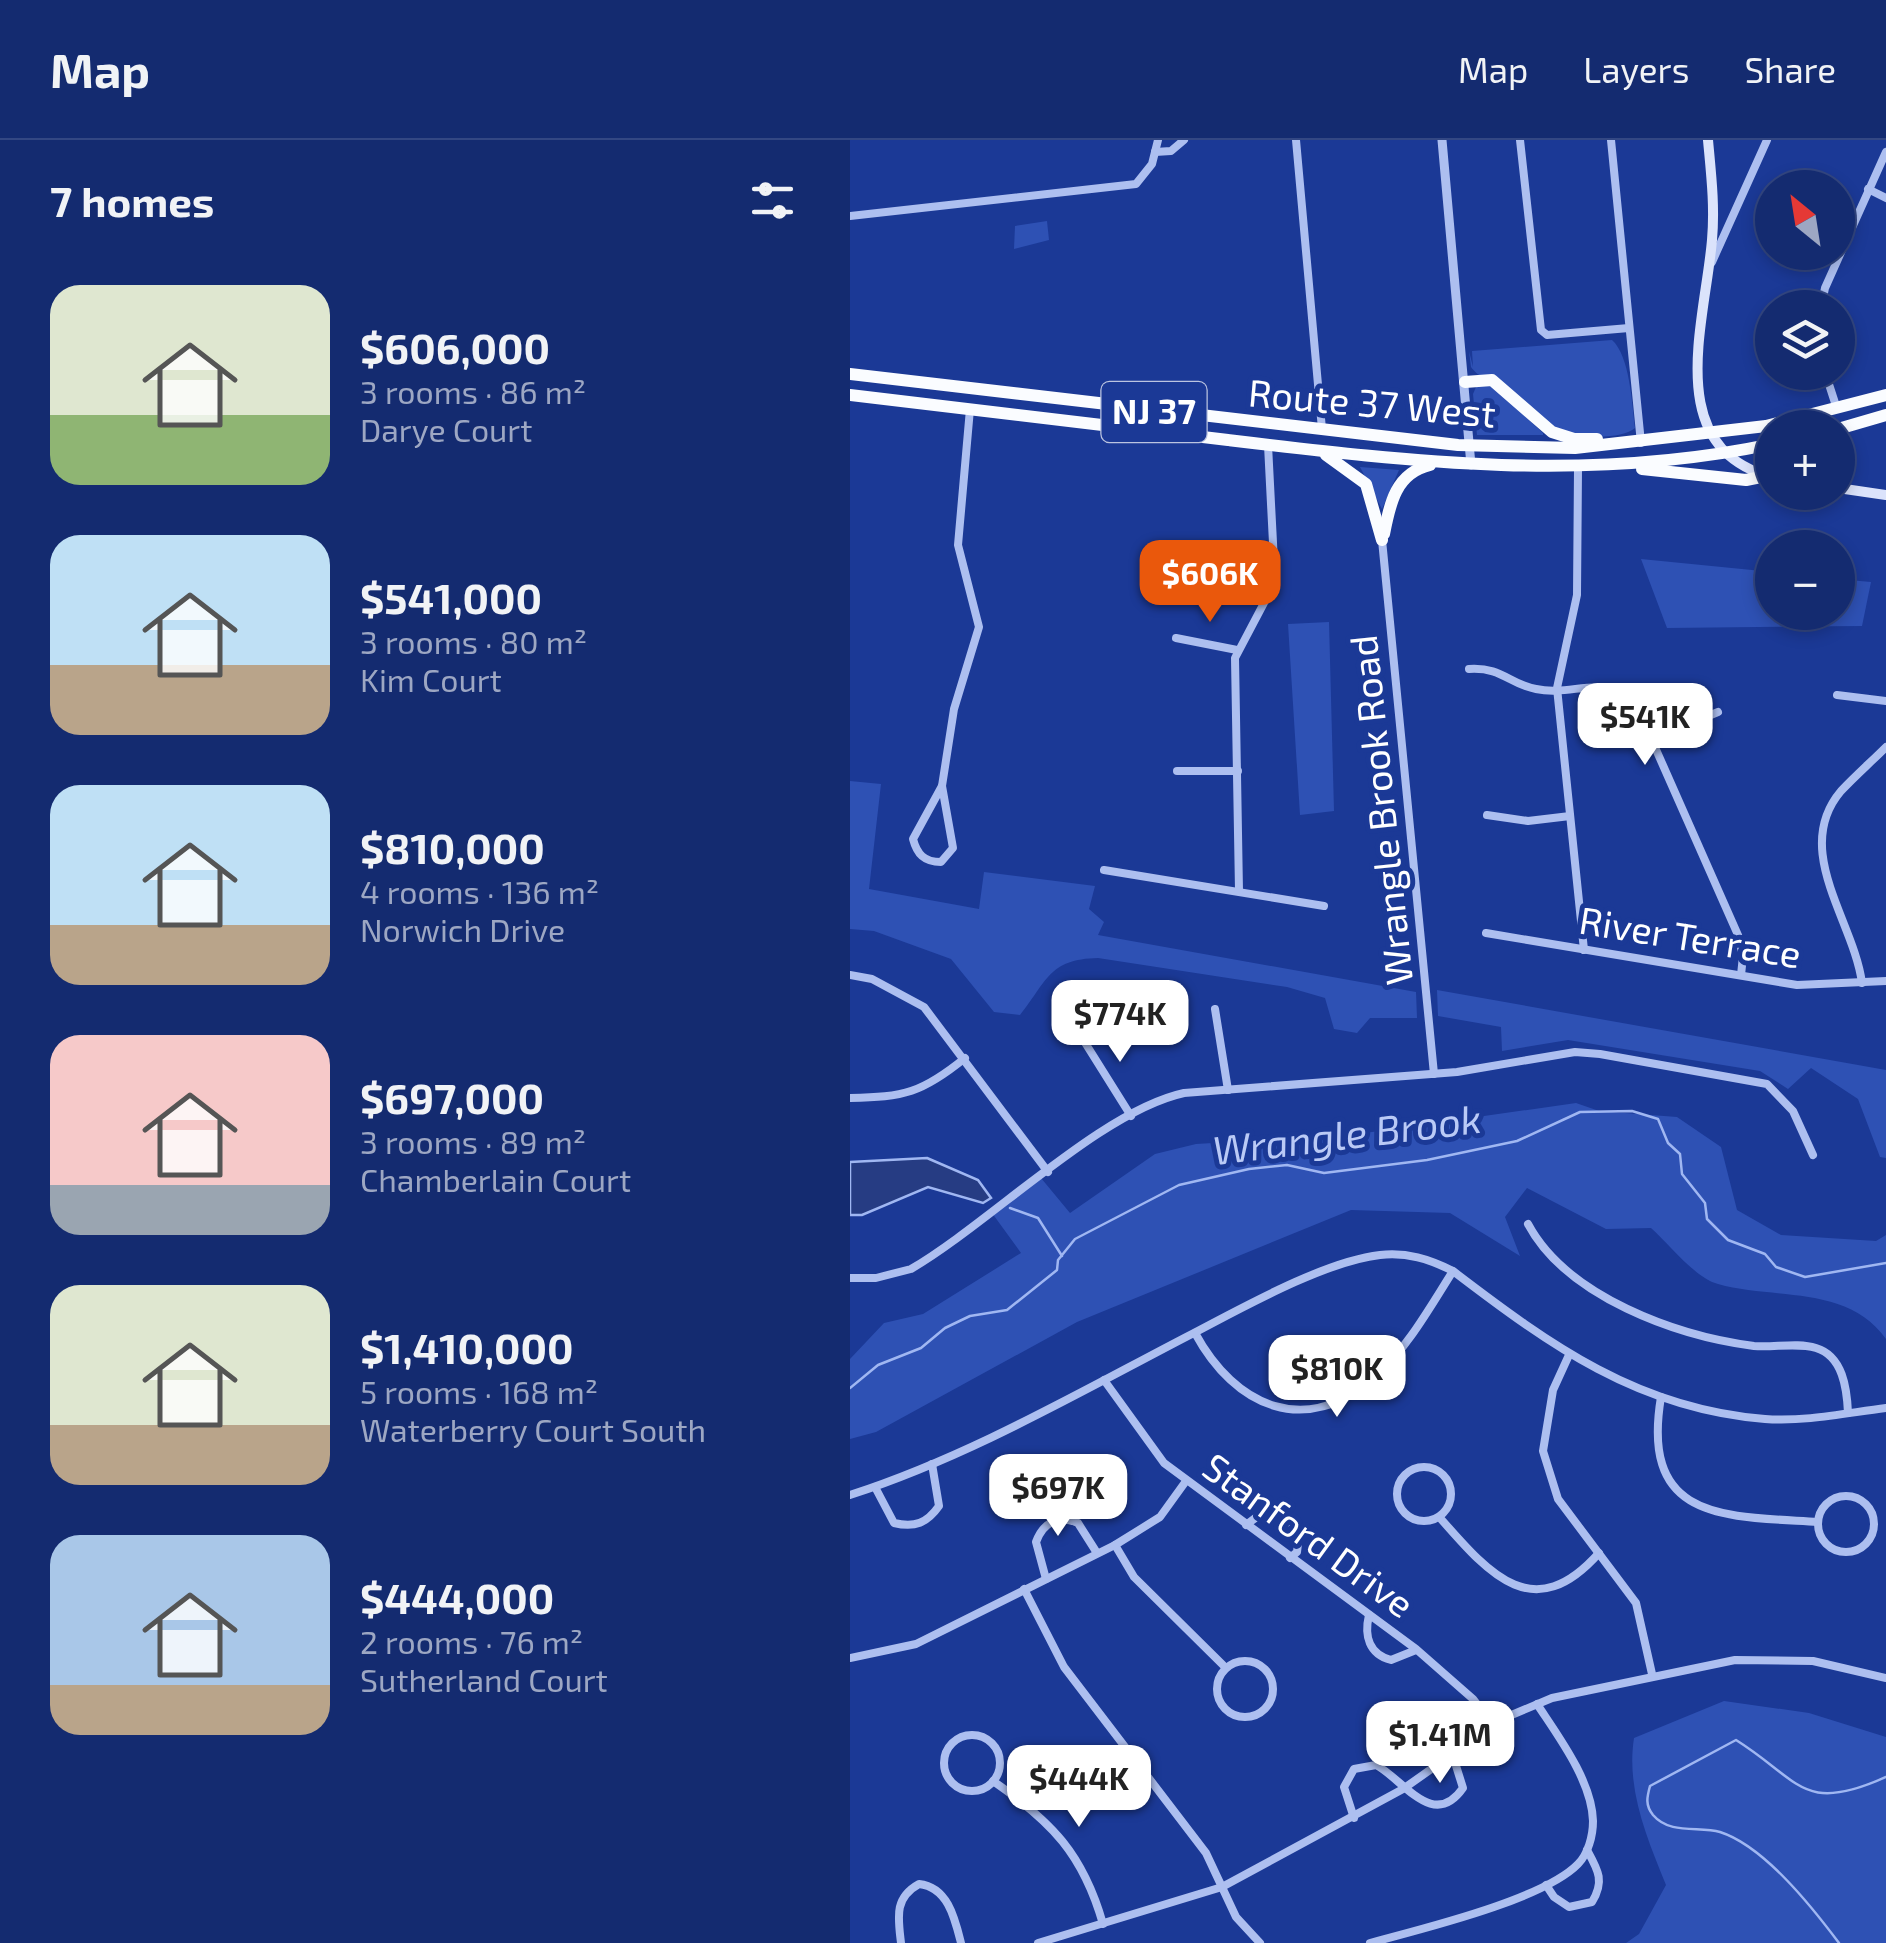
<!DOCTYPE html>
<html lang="en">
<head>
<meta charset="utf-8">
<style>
  :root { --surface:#142b70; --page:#213778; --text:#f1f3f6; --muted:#9da7c3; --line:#334783; --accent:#ea580c }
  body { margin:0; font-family:"Exo 2",sans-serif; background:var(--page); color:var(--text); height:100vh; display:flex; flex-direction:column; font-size:38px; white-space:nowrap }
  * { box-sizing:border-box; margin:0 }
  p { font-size:32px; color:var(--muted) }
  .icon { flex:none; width:55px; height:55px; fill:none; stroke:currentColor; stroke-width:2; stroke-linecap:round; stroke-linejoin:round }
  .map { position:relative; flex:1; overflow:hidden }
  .drawer { display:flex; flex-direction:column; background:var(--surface); width:850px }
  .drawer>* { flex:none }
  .needle { width:65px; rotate:330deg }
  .controls { position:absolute; left:905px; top:30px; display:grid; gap:20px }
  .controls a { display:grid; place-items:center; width:100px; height:100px; border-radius:50%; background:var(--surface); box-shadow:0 5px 15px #0003,0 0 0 2px var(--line); font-size:50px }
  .price { position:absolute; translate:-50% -85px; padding:0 22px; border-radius:20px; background:#fff; color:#222; font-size:32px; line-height:65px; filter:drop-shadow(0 2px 5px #0008) }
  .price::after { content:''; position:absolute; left:50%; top:60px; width:30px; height:22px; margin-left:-15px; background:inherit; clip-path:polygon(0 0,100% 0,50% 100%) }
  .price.current { background:var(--accent); color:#fff }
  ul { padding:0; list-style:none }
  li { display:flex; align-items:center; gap:30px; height:250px; padding:0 50px }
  li span { display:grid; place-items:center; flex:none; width:280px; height:200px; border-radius:30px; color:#555 }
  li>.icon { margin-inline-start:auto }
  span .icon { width:120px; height:120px; fill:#fffc; stroke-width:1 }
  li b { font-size:42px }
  h2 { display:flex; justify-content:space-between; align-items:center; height:120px; padding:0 50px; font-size:42px }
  header { display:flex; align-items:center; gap:60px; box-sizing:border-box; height:140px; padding:0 50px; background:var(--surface); border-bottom:2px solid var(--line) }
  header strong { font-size:48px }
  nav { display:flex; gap:55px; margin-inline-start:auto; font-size:35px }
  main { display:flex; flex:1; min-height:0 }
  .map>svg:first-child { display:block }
  .green { fill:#2e51b4 }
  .water { fill:#263c83; stroke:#a0b7f2; stroke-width:2.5 }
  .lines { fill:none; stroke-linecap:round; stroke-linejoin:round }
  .stream { stroke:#a0b7f2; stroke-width:2.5 }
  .minor { stroke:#adbff0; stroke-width:8 }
  .tertiary { stroke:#adbff0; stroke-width:9 }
  .secondary { stroke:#dbe3fb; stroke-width:10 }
  .trunk { stroke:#fafcff; stroke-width:12 }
  .labels { text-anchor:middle; stroke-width:10; stroke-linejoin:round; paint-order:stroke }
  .shield { fill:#1b3996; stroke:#bbc4e0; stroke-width:2.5 }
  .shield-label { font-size:35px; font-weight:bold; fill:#fff }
  .street-label { font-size:38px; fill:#fff; stroke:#1b3996 }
  .water-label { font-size:40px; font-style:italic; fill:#bacaf6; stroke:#1b3996 }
</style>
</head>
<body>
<header>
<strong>Map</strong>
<nav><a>Map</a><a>Layers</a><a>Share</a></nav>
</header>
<main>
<section class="drawer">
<h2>7 homes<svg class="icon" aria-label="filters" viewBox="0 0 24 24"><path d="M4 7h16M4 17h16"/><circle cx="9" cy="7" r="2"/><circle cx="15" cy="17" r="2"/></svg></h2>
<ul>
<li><span style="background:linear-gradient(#dfe7d0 65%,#8fb573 0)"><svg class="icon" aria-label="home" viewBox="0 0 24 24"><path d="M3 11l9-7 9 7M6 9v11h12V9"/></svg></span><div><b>$606,000</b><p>3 rooms · 86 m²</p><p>Darye Court</p></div></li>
<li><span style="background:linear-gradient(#bfe0f5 65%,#b9a48a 0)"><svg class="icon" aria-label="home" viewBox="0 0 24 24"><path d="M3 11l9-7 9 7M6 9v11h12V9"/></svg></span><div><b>$541,000</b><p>3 rooms · 80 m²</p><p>Kim Court</p></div></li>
<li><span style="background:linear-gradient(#bfe0f5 70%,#b9a48a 0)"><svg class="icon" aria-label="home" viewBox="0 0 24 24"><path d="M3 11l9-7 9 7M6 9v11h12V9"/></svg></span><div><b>$810,000</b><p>4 rooms · 136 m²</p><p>Norwich Drive</p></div></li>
<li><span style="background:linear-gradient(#f6c9c9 75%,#9aa5b1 0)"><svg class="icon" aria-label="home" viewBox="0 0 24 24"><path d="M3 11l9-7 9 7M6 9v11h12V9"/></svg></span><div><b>$697,000</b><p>3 rooms · 89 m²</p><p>Chamberlain Court</p></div></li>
<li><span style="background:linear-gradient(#dfe7d0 70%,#b9a48a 0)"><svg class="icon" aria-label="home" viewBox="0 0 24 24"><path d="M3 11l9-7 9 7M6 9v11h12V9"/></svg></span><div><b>$1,410,000</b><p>5 rooms · 168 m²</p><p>Waterberry Court South</p></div></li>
<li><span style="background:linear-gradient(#a9c7e8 75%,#b9a48a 0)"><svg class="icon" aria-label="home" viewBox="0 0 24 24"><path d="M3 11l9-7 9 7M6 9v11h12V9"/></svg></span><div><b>$444,000</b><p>2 rooms · 76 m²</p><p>Sutherland Court</p></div></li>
</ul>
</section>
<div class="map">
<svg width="1036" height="1803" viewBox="0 0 1036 1803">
  <rect width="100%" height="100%" fill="#1b3996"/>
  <g class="green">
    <polygon points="197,81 199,100 164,109 165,86"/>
    <path d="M 762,200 C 780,216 782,264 785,288 C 772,300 727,298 710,290 C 693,283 630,240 621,227 L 619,211 L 623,227 L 622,211 Z"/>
    <polygon points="641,245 693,293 693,295 627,295 623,254 626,247"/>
    <polygon points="510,327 549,330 532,369"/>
    <polygon points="791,419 922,432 922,472 988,472 988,439 1021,442 1012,486 817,488"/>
    <polygon points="479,482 484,671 450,675 438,484"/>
    <path d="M 0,641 L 31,644 L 19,749 L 129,769 L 134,732 L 245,746 L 239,769 L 254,782 L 248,795 L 566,852 L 567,878 L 520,878 L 507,893 L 484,889 L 475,858 L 437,847 L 248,818 C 198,819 197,842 170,875 L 144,872 L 101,819 L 24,791 L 0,789 Z"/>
    <polygon points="587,850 1036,930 1036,1018 1030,1017 1008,959 961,928 938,949 910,931 718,900 652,911 651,887 588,876"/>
    <path d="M 726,963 L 749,971 L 827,977 L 871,1007 L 887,1070 L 931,1095 L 1026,1101 L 1036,1095 L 1036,1199 C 997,1144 923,1160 868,1144 C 845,1138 819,1104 801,1088 L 756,1089 L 677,1048 L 655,1077 L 670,1116 L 600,1073 L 501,1070 L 227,1182 L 26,1292 L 0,1299 L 0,1219 L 34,1183 L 73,1174 L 171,1113 L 142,1073 L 191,1038 L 220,1073 L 305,1014 L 346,1004 L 501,995 Z"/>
    <path d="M 874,1561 L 959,1573 L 1036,1597 L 1036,1803 L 776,1803 L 789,1794 L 816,1745 C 797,1698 776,1649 784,1598 Z"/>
  </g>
  <polygon class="water" points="77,1018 128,1040 141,1058 133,1063 78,1047 12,1075 0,1075 0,1022"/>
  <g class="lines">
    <g class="stream">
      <polyline points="160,1068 188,1078 212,1116"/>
      <polyline points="0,1248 28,1225 71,1208 95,1188 120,1176 157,1170 207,1130 208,1120 225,1099 329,1045 399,1029 437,1025 474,1033 577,1020 667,1001 730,972 782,971 808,979 818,1003 830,1014 832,1034 855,1063 857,1079 878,1100 915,1114 926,1127 955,1137 1036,1123"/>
      <path d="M 989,1803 C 962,1767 914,1706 870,1692 C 849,1686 820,1695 803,1675 C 795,1665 797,1657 800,1646 L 886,1600 C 950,1640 952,1675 1036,1637"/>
    </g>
    <g class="minor">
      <polyline points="446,0 472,289"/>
      <polyline points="670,0 691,190 697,195 779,188"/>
      <polyline points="761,0 791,303"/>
      <polyline points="305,12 321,11 334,0"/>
      <polyline points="1018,49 1036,58"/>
      <polyline points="0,76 286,44 302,24 308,0"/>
      <polyline points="862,122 917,0"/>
      <polyline points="971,168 975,148 1036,12"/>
      <polyline points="975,232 987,269"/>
      <polyline points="728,329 727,455 707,548 734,810"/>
      <polyline points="532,400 584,934"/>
      <polyline points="326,498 387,510"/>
      <path d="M 619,529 C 653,527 658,544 686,549 C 723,557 752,533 785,562 L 888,795 L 893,816 L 891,835"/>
      <polyline points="987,555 1036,561"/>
      <polyline points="803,599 868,572"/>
      <polyline points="327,631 388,631"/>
      <polyline points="92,646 104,569 129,487 108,405 120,269"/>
      <path d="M 92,646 L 103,708 L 91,722 C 74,722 67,714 63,699 Z"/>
      <polyline points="637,675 678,681 720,676"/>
      <polyline points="254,730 474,766"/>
      <polyline points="389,751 385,518 425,442 418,305"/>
      <polyline points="636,793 947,845 1036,841"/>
      <polyline points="0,835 22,839 74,867 198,1032"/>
      <path d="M 1012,843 C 1004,781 941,710 991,651 C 1005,636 1021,622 1036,607"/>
      <polyline points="365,869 378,950"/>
      <polyline points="233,880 234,901 281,976"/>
      <path d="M 0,958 C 54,957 72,953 115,918"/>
      <path d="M 678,1084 C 717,1157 827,1196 904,1206 C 923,1208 947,1202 966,1208 C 993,1216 997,1249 998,1273"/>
      <path d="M 0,1138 L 26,1138 L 61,1129 C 140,1083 251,971 334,953 L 607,932 L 725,912 L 750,914 L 917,944 L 943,971 L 963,1015"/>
      <path d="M 345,1193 C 385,1267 456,1299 526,1236 C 558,1207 580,1167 603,1131"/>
      <polyline points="719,1215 703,1250 693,1311 708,1359 786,1463 802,1534"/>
      <polyline points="254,1240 314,1323 566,1509 623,1559 643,1585"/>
      <path d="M 811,1257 C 790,1382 875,1376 968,1382"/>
      <circle cx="574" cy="1354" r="27"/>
      <path d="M 25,1347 L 44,1383 C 65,1388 77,1383 89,1366 L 82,1324"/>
      <path d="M 0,1355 C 118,1317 230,1252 340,1195 C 390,1169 475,1121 530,1115 C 557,1112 579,1119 603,1131 C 700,1205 788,1269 915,1279 C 955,1282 996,1273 1036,1268"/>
      <circle cx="996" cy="1384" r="28"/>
      <path d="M 591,1379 C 640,1435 684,1486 749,1413"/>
      <polyline points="396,1385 416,1370 434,1372 449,1395 447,1412 440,1418"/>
      <polyline points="265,1405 284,1437 376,1528"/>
      <path d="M 196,1439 L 186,1402 C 193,1383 208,1374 228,1383 L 247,1413"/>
      <polyline points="174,1449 214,1527 356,1713 386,1777 410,1803"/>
      <path d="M 519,1475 C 514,1496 519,1514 541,1520 L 566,1510"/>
      <polyline points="0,1518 66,1504 265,1405 310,1377 336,1341"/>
      <circle cx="395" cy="1549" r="28"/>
      <circle cx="122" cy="1623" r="28"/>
      <path d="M 143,1641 C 202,1682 233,1714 253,1784"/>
      <path d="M 504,1678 L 494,1647 L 504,1629 L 526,1625 C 553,1639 583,1691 613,1648 L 602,1613"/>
      <path d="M 696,1745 L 704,1757 L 719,1767 L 742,1762 C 755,1741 748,1730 737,1710"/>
      <path d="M 51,1803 C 48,1777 44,1758 69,1744 C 98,1747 105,1779 111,1803"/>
      <polyline points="188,1803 372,1747 553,1649 652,1579 702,1558 885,1520 963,1521 1036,1538"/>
      <path d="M 520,1803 C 571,1789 693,1760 728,1724 C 738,1714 743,1696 743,1681 C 742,1641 708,1596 687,1564"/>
    </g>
    <polyline class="tertiary" points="592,0 621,325"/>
    <g class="secondary">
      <path d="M 858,0 C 861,33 865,66 862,100 C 855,183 811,308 922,337"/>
      <polyline points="988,348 1036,355"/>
    </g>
    <g class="trunk">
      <polyline points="0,234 608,305 725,308 916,286 1036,255"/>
      <polyline points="615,242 642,240 702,292 724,299 747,299"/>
      <path d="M 0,255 C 126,270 252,285 378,300 C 563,322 738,343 922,304"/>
      <polyline points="988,289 1036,275"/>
      <polyline points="922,314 922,327"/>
      <polyline points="476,315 516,344 532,400"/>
      <polyline points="792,329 896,340 916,336"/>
      <path d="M 534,394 C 540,363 546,333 580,325"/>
    </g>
  </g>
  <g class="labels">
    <rect class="shield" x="251.5" y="242" width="105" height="60" rx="8"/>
    <g class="shield-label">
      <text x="304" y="284">NJ 37</text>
    </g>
    <g class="street-label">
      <text transform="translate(522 264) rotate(5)" y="13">Route 37 West</text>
      <text transform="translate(532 670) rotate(-96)" y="13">Wrangle Brook Road</text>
      <text transform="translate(840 798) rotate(9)" y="13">River Terrace</text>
      <text transform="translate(458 1396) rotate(36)" y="13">Stanford Drive</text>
    </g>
    <g class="water-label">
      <text transform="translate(497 995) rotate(-7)" y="14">Wrangle Brook</text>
    </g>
  </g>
</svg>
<div class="controls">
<a><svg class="needle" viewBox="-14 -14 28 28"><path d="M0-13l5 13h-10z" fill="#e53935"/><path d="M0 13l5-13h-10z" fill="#9da7c3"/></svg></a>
<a><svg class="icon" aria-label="layers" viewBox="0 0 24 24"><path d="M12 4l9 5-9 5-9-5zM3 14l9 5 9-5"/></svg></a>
<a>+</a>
<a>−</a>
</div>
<b class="price current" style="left:360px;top:485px">$606K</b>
<b class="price" style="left:795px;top:628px">$541K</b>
<b class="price" style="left:270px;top:925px">$774K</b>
<b class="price" style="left:487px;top:1280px">$810K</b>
<b class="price" style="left:208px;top:1399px">$697K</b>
<b class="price" style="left:590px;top:1646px">$1.41M</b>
<b class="price" style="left:229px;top:1690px">$444K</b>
</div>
</main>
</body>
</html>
